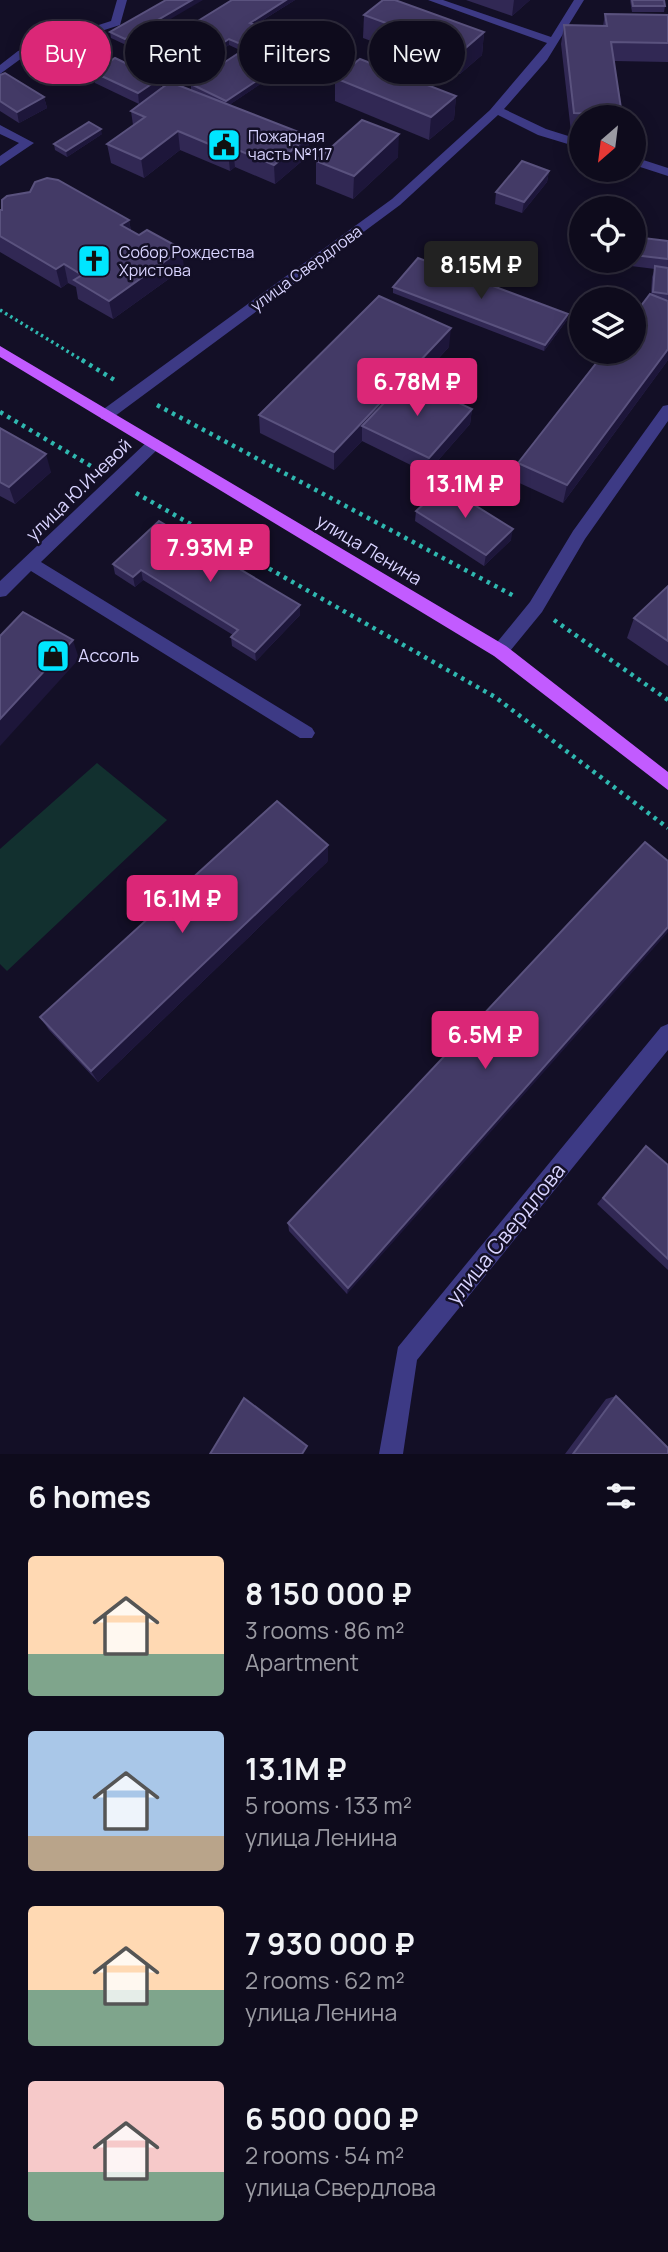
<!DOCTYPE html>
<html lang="en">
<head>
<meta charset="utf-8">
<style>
  :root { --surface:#0e0b1c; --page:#171425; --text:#f1f3f6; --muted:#9b9ba3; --line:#2e2b3b; --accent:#db2777 }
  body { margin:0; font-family:Manrope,sans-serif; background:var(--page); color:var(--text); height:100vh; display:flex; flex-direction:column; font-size:26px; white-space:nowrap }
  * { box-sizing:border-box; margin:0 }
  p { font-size:23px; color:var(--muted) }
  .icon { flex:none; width:38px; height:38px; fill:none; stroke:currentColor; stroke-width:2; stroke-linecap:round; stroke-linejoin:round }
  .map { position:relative; height:1454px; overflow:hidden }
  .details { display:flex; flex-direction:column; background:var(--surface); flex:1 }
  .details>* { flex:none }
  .guide { position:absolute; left:21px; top:21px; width:626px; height:63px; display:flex; gap:14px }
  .needle { width:46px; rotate:208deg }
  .controls { position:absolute; left:569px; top:105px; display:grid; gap:14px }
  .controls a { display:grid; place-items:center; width:77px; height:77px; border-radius:50%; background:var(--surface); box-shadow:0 4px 18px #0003,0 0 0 2px var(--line); font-size:35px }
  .price { position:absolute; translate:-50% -60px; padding:0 16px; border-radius:7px; background:var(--accent); color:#fff; font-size:23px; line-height:46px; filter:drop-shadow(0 2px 4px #0008) }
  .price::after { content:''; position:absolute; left:50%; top:42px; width:21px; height:16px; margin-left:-10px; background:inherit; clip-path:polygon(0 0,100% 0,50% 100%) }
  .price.on { background:#222; color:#fff }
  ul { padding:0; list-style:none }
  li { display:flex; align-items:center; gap:21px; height:175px; padding:0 28px }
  li span { display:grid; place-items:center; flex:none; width:196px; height:140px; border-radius:7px; color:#555 }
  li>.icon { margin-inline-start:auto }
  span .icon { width:84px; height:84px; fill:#fffc; stroke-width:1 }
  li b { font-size:30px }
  h2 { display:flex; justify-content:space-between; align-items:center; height:84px; padding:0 28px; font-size:30px }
  .pill { padding:0 24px; border-radius:32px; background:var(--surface); box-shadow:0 4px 18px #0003,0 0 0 2px var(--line); font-size:24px; line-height:63px }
  .pill.on { background:var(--accent); color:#fff }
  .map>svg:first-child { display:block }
  .green { fill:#12302f }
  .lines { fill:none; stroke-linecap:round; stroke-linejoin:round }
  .path-far1 { stroke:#2fb8b0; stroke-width:3.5; stroke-dasharray:2.5 3.5; stroke-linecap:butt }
  .path { stroke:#2fb8b0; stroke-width:4.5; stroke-dasharray:3.5 5; stroke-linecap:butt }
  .minor { fill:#3d3a85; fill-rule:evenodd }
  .major { fill:#c25bff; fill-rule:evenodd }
  .wall { fill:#312854 }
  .shaded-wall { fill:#1d163a }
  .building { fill:#433a66; stroke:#5a527e; stroke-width:2 }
  .labels { text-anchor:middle; stroke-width:5; stroke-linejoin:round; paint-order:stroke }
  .far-poi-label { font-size:16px; fill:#d9d4ff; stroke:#130f26; text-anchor:start }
  .far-street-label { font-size:16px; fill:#d9d4ff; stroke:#130f26 }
  .street-label { font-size:18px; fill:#d9d4ff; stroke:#130f26 }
  .poi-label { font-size:18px; fill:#d9d4ff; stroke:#130f26; text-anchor:start }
  .near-street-label { font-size:21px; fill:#d9d4ff; stroke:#130f26 }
</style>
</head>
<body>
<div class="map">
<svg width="668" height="1454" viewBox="0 0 668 1454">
  <rect width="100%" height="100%" fill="#130f26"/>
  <polygon class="green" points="97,763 167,820 7,971 0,964 0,849"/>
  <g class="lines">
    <polyline class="path-far1" points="0,310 85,362"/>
    <g class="path">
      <polyline points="82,360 116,381"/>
      <polyline points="157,405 514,596"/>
      <polyline points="0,412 96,469"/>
      <polyline points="136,493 495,697 668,828"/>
      <polyline points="554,620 668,700"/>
    </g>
    <g class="minor">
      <polygon points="117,0 127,0 120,25 26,55 0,74 0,65 18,51 111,21"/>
      <polygon points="428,0 443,0 551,37 574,0 584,0 547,60 504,109 546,129 581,140 581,148 538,135 498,115 400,205 111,419 101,419 101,411 392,199 490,110 547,43"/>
      <polygon points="0,125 34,143 0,166 0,156 19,143 0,134"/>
      <polygon points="634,157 668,168 668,176 634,165"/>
      <polygon points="668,405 668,421 585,539 542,612 506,656 494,656 492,651 494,646 530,602 573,531 663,406"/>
      <polygon points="154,439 159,440 159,448 41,562 312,728 315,733 312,738 300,738 31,571 6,596 0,597 0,581 149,440"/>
      <polygon points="668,1024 668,1050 417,1360 403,1454 379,1454 398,1347 661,1027"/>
    </g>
    <polygon class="major" points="0,346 506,646 668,772 668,790 494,656 0,357"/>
  </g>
  <g class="wall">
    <polygon points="166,0 126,45 111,38 110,32"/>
    <polygon points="232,0 295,0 255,25 306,48 307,53 229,105 309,136 309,155 275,184 235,167 230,171 180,150 144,178 111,163 107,144 133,125 131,111 139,104 95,83 93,72 159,79 161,89 191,90 191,84 242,51 229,45 194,67 160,50 159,45"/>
    <polygon points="466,0 530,0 512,16"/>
    <polygon points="630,0 664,0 665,6 664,12 632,12"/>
    <polygon points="605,14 668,15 668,62 614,61 622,115 621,117 581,117 581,133 571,132 561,44 564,25 603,26"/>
    <polygon points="364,15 484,32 482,55 460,74 363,38"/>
    <polygon points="0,75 44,97 47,108 19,123 0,111"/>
    <polygon points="335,78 456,96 454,119 429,140 335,101"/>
    <polygon points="102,134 67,157 55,150 54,144"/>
    <polygon points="398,157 353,199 316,184 316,161"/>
    <polygon points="549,171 547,182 522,213 495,204 496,192"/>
    <polygon points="0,210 129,220 131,231 184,268 113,319 78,299 76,287 68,283 61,288 0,252"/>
    <polygon points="635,237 668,241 668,360 563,503 515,481 518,463 651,294 652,277 655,269 631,266 631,261 634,261 634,242"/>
    <polygon points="393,287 567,320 544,351 393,293"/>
    <polygon points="449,347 416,383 472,409 470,424 427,473 362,441 334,470 260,433 259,415"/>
    <polygon points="0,428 51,472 15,504 0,496"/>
    <polygon points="416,511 511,540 484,566 415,521"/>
    <polygon points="113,564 300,605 300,615 256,661 232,646 231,637 233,635 143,580 135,587 115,574"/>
    <polygon points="668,586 668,666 627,638 634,618"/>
    <polygon points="645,842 347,1294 289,1231 288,1223"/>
    <polygon points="328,861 98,1082 49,1030 40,1017"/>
    <polygon points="646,1146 668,1165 668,1270 597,1204"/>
    <polygon points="616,1396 668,1454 565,1454 606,1399"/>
  </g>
  <g class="shaded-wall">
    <polygon points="192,0 203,0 126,45 125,39"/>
    <polygon points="286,0 295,0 250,28 250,23"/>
    <polygon points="514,0 530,0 512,16"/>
    <polygon points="484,32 482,55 460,74 462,51"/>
    <polygon points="229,39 229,45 194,67 194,61"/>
    <polygon points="306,48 307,53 226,107 226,101"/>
    <polygon points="159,79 161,90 139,104 138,93"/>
    <polygon points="456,96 454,119 429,140 431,117"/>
    <polygon points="44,97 47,108 19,123 17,112"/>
    <polygon points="101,129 102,134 67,157 66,151"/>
    <polygon points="178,131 180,150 144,178 141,159"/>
    <polygon points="399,134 398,157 353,199 354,176"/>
    <polygon points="309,136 309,155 275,184 274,165"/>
    <polygon points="233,148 235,167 230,171 228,152"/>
    <polygon points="549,171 547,182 522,213 524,202"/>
    <polygon points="129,220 132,238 121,225"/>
    <polygon points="182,249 184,268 113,319 109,301"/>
    <polygon points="64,264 68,283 61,288 56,269"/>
    <polygon points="568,314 567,320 544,351 545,345"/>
    <polygon points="451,328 449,347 371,430 362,426 362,441 334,470 334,452"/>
    <polygon points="668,349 668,360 563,503 567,485"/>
    <polygon points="472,409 470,424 427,473 429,458"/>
    <polygon points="46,454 51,472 15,504 9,487"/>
    <polygon points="513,529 511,540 484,566 486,555"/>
    <polygon points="141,570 143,580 135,587 133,577"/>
    <polygon points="300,605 300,615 256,661 255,652"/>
    <polygon points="73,640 79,659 0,746 0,719"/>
    <polygon points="328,845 328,861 98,1082 91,1071"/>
    <polygon points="668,927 668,932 347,1294 348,1288"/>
  </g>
  <g class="building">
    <polygon points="166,0 192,0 125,39 110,32"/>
    <polygon points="232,0 286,0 250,23 306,48 226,101 191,84 248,47 229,39 194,61 159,45"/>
    <polygon points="383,0 395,0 484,32 462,51 364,15"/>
    <polygon points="632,0 664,0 665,6 633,6"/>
    <polygon points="605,14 668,15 668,43 611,42 622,115 574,113 564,25 607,26"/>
    <polygon points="115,58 159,79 138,93 93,72"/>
    <polygon points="360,59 456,96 431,117 335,78"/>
    <polygon points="5,73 44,97 17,112 0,101 0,75"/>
    <polygon points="170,82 309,136 274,165 233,148 228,152 178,131 141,159 107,144 145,117 131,111"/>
    <polygon points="362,120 399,134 354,176 316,161"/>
    <polygon points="89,122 101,129 66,151 54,144"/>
    <polygon points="522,161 549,171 524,202 496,192"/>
    <polygon points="47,178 58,180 129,220 121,225 139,235 147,230 182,249 109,301 74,280 82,275 64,264 56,269 0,236 0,210 2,210 2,200 7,196 30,192 35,182"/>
    <polygon points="635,237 668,241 668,259 634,255"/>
    <polygon points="418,258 568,314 545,345 393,287"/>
    <polygon points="655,266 668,268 668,294 653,292"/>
    <polygon points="650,294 668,301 668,349 567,485 518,463 605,352 634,352 634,315"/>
    <polygon points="379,296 451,328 334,452 259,415"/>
    <polygon points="407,379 472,409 429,458 362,426"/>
    <polygon points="0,428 46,454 9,487 0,482"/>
    <polygon points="444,486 513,529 486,555 416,511"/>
    <polygon points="159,521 300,605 255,652 231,637 238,630 141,570 133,577 113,564"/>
    <polygon points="668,586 668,641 634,618"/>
    <polygon points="23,612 73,640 0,719 0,636"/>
    <polygon points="277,801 328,845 91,1071 40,1017"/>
    <polygon points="645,842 668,861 668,927 348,1288 288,1223"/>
    <polygon points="646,1146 668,1165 668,1259 603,1198"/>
    <polygon points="616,1396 668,1448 668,1454 573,1454"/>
    <polygon points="244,1398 307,1446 302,1454 210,1454"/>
  </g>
  <defs>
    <symbol id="civic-square" viewBox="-11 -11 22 22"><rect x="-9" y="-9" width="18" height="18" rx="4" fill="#00e5ff" stroke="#130f26"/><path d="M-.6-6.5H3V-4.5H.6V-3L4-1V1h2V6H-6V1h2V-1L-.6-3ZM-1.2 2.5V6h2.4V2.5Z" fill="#111"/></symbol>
    <symbol id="church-square" viewBox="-11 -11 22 22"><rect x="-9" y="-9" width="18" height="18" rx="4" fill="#00e5ff" stroke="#130f26"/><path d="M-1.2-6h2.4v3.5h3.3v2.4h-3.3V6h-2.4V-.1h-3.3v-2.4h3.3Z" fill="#111"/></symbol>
    <symbol id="shop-square" viewBox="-11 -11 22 22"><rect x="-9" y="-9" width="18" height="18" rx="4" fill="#00e5ff" stroke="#130f26"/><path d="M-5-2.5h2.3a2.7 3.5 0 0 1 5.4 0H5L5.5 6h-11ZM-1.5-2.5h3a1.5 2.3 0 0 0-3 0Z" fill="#111"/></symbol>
  </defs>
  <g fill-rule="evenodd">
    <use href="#civic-square" x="205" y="126" width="38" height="38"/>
    <use href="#church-square" x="75" y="242" width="38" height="38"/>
    <use href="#shop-square" x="34" y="637" width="38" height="38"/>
  </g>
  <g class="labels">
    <g class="far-poi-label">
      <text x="248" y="142">Пожарная<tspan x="248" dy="18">часть №117</tspan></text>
      <text x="119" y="258">Собор Рождества<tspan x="119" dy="18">Христова</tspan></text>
    </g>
    <g class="far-street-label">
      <text transform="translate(306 268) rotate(-36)" y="6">улица Свердлова</text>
    </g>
    <g class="street-label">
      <text transform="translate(79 490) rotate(-44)" y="6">улица Ю.Ичевой</text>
      <text transform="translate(369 550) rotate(31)" y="6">улица Ленина</text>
    </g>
    <g class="poi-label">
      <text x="78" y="662">Ассоль</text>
    </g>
    <g class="near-street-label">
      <text transform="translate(506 1234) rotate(-51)" y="7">улица Свердлова</text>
    </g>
  </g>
</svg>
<div class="controls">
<a><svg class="needle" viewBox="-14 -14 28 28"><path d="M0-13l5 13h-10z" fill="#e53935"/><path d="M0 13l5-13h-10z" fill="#9b9ba3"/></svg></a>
<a><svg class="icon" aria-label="locate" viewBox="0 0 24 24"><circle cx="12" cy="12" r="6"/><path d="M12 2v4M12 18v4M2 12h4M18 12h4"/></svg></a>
<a><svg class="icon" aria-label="layers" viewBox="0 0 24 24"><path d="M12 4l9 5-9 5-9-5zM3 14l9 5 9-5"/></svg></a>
</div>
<b class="price on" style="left:481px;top:301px">8.15M ₽</b>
<b class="price" style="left:417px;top:418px">6.78M ₽</b>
<b class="price" style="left:465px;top:520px">13.1M ₽</b>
<b class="price" style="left:210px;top:584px">7.93M ₽</b>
<b class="price" style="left:182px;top:935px">16.1M ₽</b>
<b class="price" style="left:485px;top:1071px">6.5M ₽</b>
<div class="guide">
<a class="pill on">Buy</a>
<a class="pill">Rent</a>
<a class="pill">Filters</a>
<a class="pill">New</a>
</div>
</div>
<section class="details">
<h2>6 homes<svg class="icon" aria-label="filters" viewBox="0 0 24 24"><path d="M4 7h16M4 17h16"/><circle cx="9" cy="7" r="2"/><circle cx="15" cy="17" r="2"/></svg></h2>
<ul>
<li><span style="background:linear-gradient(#ffd9b3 70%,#7fa58c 0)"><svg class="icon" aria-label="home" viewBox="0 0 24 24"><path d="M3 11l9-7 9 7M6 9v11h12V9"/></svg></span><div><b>8 150 000 ₽</b><p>3 rooms · 86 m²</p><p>Apartment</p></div></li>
<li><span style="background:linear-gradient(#a9c7e8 75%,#b9a48a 0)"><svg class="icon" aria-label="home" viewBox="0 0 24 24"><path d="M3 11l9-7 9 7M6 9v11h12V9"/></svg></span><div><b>13.1M ₽</b><p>5 rooms · 133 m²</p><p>улица Ленина</p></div></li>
<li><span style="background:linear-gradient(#ffd9b3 60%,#7fa58c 0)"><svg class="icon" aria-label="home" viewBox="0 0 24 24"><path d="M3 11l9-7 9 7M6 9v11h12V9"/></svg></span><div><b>7 930 000 ₽</b><p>2 rooms · 62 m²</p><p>улица Ленина</p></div></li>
<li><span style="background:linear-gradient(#f6c9c9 65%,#7fa58c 0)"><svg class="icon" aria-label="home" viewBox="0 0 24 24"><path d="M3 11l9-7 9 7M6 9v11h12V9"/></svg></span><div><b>6 500 000 ₽</b><p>2 rooms · 54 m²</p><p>улица Свердлова</p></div></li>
</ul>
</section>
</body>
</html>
